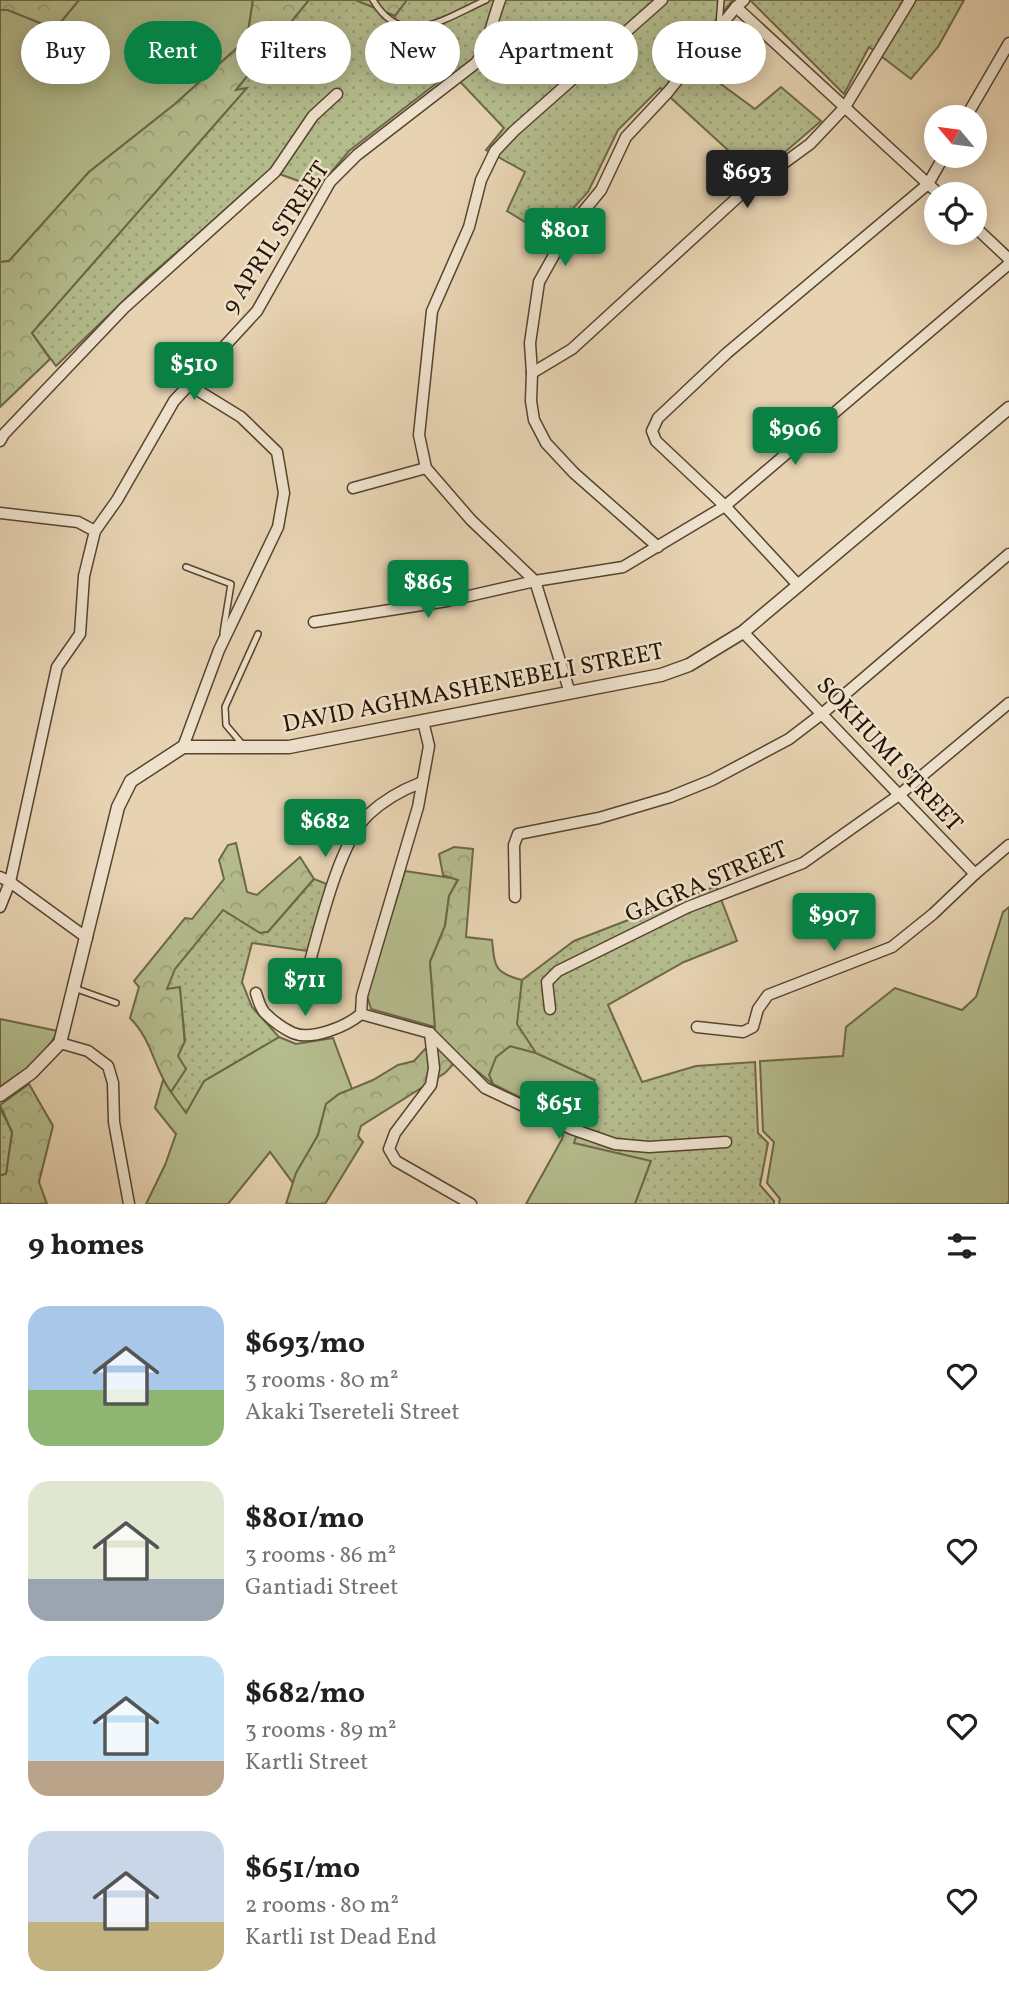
<!DOCTYPE html>
<html lang="en">
<head>
<meta charset="utf-8">
<style>
  :root { --surface:#fff; --page:#f6f6f6; --text:#202124; --muted:#757577; --accent:#0b8043 }
  body { margin:0; font-family:Vollkorn,serif; background:var(--page); color:var(--text); height:100vh; display:flex; flex-direction:column; font-size:26px; white-space:nowrap }
  * { box-sizing:border-box; margin:0 }
  p { font-size:23px; color:var(--muted) }
  .icon { flex:none; width:38px; height:38px; fill:none; stroke:currentColor; stroke-width:2; stroke-linecap:round; stroke-linejoin:round }
  .map { position:relative; height:1204px; overflow:hidden }
  .details { display:flex; flex-direction:column; background:var(--surface); flex:1 }
  .details>* { flex:none }
  .hud { position:absolute; left:21px; top:21px; width:968px; height:63px; display:flex; gap:14px }
  .needle { width:46px; rotate:299deg }
  .controls { position:absolute; left:924px; top:105px; display:grid; gap:14px }
  .controls a { display:grid; place-items:center; width:63px; height:63px; border-radius:50%; background:var(--surface); box-shadow:0 4px 18px #0003; font-size:35px }
  .price { position:absolute; translate:-50% -60px; padding:0 16px; border-radius:7px; background:var(--accent); color:#fff; font-size:23px; line-height:46px; filter:drop-shadow(0 2px 4px #0008) }
  .price::after { content:''; position:absolute; left:50%; top:42px; width:21px; height:16px; margin-left:-10px; background:inherit; clip-path:polygon(0 0,100% 0,50% 100%) }
  .price.selected { background:#222; color:#fff }
  ul { padding:0; list-style:none }
  li { display:flex; align-items:center; gap:21px; height:175px; padding:0 28px }
  li span { display:grid; place-items:center; flex:none; width:196px; height:140px; border-radius:21px; color:#555 }
  li>.icon { margin-inline-start:auto }
  span .icon { width:84px; height:84px; fill:#fffc; stroke-width:1 }
  li b { font-size:30px }
  h2 { display:flex; justify-content:space-between; align-items:center; height:84px; padding:0 28px; font-size:30px }
  .chip { padding:0 24px; border-radius:32px; background:var(--surface); box-shadow:0 4px 18px #0003; font-size:24px; line-height:63px }
  .chip.selected { background:var(--accent); color:#fff }
  .map>svg:first-child { display:block }
  .grass { fill:#b4bc8d; stroke:#6d6848; stroke-width:2 }
  .forest { fill:url(#forest-crowns); stroke:#6d6848; stroke-width:2 }
  .garden { fill:url(#garden-dots); stroke:#6d6848; stroke-width:2 }
  .lines { fill:none; stroke-linecap:round; stroke-linejoin:round }
  .stream { stroke:#6a7768; stroke-width:3.5 }
  .service-casing { stroke:#56442f; stroke-width:8 }
  .minor-casing { stroke:#56442f; stroke-width:13 }
  .tertiary-casing { stroke:#56442f; stroke-width:15 }
  .service { stroke:#efe2cd; stroke-width:5 }
  .minor { stroke:#efe2cd; stroke-width:10 }
  .tertiary { stroke:#efe2cd; stroke-width:12 }
  .labels { text-anchor:middle; stroke-width:5; stroke-linejoin:round; paint-order:stroke }
  .street-label { font-size:24px; fill:#261503; stroke:#efe2cd }
</style>
</head>
<body>
<div class="map">
<svg width="1009" height="1204" viewBox="0 0 1009 1204">
  <defs>
    <pattern id="forest-crowns" width="20" height="18" patternUnits="userSpaceOnUse" patternTransform="scale(1.75)"><rect width="20" height="18" fill="#b4bc8d"/><path d="M2 6a3 3 0 1 1 6 0M12 15a3 3 0 1 1 6 0" fill="none" stroke="#9ba178"/></pattern>
    <pattern id="garden-dots" width="8" height="8" patternUnits="userSpaceOnUse" patternTransform="scale(1.75)"><rect width="8" height="8" fill="#b4bc8d"/><path d="M2 2h.1M6 6h.1" fill="none" stroke="#9ba178" stroke-width="1.8" stroke-linecap="round"/></pattern>
  </defs>
  <rect width="100%" height="100%" fill="#e7d3b2"/>
  <filter id="stains"><feTurbulence type="fractalNoise" baseFrequency=".00286" numOctaves="4"/><feColorMatrix values="0 0 0 0 .2 0 0 0 0 .09 0 0 0 0 .02 0 0 0 .5 -.17"/></filter>
  <radialGradient id="worn" r=".72"><stop offset=".6" stop-color="#630" stop-opacity="0"/><stop offset="1" stop-color="#630" stop-opacity=".3"/></radialGradient>
  <g class="grass">
    <polygon points="79,0 253,0 247,39 175,104 89,172 9,261 0,262 0,10 8,10 55,29"/>
    <polygon points="405,871 458,879 449,896 445,926 430,962 435,1027 371,1009 367,996"/>
    <polygon points="1009,907 1009,1204 779,1204 780,1199 767,1183 774,1142 763,1131 760,1061 843,1056 846,1027 895,988 962,1010 976,997 1003,912"/>
    <path d="M 0,1019 L 58,1031 C 45,1056 24,1072 0,1088 Z"/>
    <polygon points="279,1037 296,1044 333,1038 352,1089 339,1094 326,1104 318,1135 293,1183 270,1152 228,1204 146,1204 165,1165 176,1134 155,1108 163,1080 186,1112 204,1081"/>
    <polygon points="510,1046 536,1053 595,1080 651,1161 635,1204 526,1204 562,1139 567,1120 493,1084 489,1075 496,1057"/>
  </g>
  <g class="forest">
    <polygon points="0,0 79,0 55,29 8,10 0,10"/>
    <polygon points="253,0 309,0 237,89 248,87 32,333 50,359 0,407 0,262 9,261 89,172 175,104 247,39"/>
    <polygon points="355,0 407,0 395,16"/>
    <path d="M 236,843 L 247,892 L 257,895 L 300,857 L 314,879 L 268,932 L 260,933 L 168,988 L 180,987 L 187,1069 L 171,1092 C 153,1067 153,1041 130,1018 L 139,987 L 134,981 L 185,918 L 192,919 L 224,879 L 219,860 L 228,845 Z"/>
    <path d="M 454,847 L 473,849 L 466,937 L 492,940 C 495,967 494,973 522,980 L 518,1024 L 536,1053 L 510,1046 L 496,1057 L 489,1075 L 493,1084 L 460,1057 L 445,1073 L 361,1126 L 358,1136 L 363,1142 L 325,1204 L 286,1204 L 296,1173 L 318,1135 L 326,1104 L 339,1094 L 373,1080 L 398,1065 L 414,1061 L 427,1047 L 435,1027 L 430,962 L 445,926 L 449,896 L 458,880 L 443,875 L 439,854 Z"/>
    <polygon points="29,1084 53,1126 39,1182 47,1204 0,1204 0,1175 6,1174 12,1132 0,1105"/>
  </g>
  <g class="garden">
    <polygon points="309,0 355,0 395,16 407,0 733,0 684,57 755,109 781,87 821,121 785,152 753,173 660,88 618,130 588,192 548,236 507,211 525,172 486,150 504,128 451,72 349,151 318,188 271,171 146,279 56,366 32,333 247,88 236,90"/>
    <polygon points="750,0 964,0 938,47 911,79 869,47 844,94"/>
    <polygon points="314,879 327,884 307,951 252,943 242,982 252,1007 279,1037 204,1081 186,1113 171,1092 186,1069 178,1056 185,1041 180,987 167,989 175,969 223,910 260,933 268,932"/>
    <polygon points="716,886 737,941 684,962 608,1005 642,1082 696,1066 755,1062 758,1133 768,1143 760,1185 774,1201 774,1204 635,1204 651,1161 574,1143 595,1080 536,1053 517,1024 522,980 574,941"/>
    <polygon points="0,1108 12,1132 6,1174 0,1175"/>
  </g>
  <g class="lines">
    <polyline class="stream" points="1008,1204 1009,1202"/>
    <defs>
      <g id="service">
        <path d="M 373,0 C 403,51 445,18 486,0"/>
        <polyline points="719,25 721,0"/>
        <polyline points="186,567 231,584 223,633"/>
        <polyline points="243,745 226,725 225,707 258,634"/>
        <polyline points="74,988 116,1003"/>
      </g>
      <g id="minor">
        <polyline points="736,7 939,194"/>
        <polyline points="966,117 1009,43"/>
        <polyline points="975,227 1009,259"/>
        <polyline points="532,373 572,349 739,196 810,144 845,107 910,0"/>
        <polyline points="0,441 4,434 124,308 275,172 313,116 337,94"/>
        <polyline points="353,488 426,468"/>
        <polyline points="0,513 78,522 95,531"/>
        <polyline points="658,547 574,473 546,443 534,420 531,401 532,373 530,343 539,282 568,230 601,190 626,137 668,92 736,7 744,0"/>
        <polyline points="799,586 725,506 656,441 652,431 658,418 727,353 928,184 944,156"/>
        <polyline points="314,622 447,601 535,581 623,567 725,506 1009,264"/>
        <polyline points="743,632 975,874 1009,845"/>
        <polyline points="570,693 535,581 471,520 426,468 419,435 432,311 469,227 481,180 495,151 514,131 662,0"/>
        <polyline points="423,721 429,746 418,807 362,996 361,1014 430,1033 434,1068 431,1085 395,1133 389,1149 396,1161 471,1204"/>
        <polyline points="183,747 219,650 278,527 284,493 277,452 241,417 189,385"/>
        <polyline points="0,877 10,882 87,938"/>
        <polyline points="515,897 514,845 518,834 599,818 670,797 712,780 789,739 823,713 1009,554"/>
        <path d="M 0,907 L 10,882 L 57,667 L 80,634 L 84,576 L 95,531 L 117,500 L 174,401 L 257,311 L 330,182 L 357,155 L 476,63 C 488,46 492,21 500,0"/>
        <path d="M 302,990 C 316,944 336,845 369,814 C 383,801 402,790 420,783"/>
        <path d="M 256,993 C 258,999 260,1008 265,1013 C 272,1020 284,1029 293,1033 C 312,1041 347,1026 361,1014"/>
        <polyline points="550,1009 547,982 558,971 688,907 803,863 899,795 1009,703"/>
        <polyline points="697,1027 743,1032 753,1027 758,1009 768,995 892,947 933,914 975,874"/>
        <polyline points="430,1033 485,1088 572,1129 615,1144 649,1147 726,1142"/>
        <polyline points="60,1043 88,1051 108,1066 113,1083 114,1122 129,1204"/>
      </g>
      <polyline id="tertiary" points="0,1095 31,1073 60,1043 118,807 131,781 183,747 289,747 661,675 689,665 743,632 1009,408"/>
    </defs>
    <use href="#service" class="service-casing"/>
    <use href="#minor" class="minor-casing"/>
    <use href="#tertiary" class="tertiary-casing"/>
    <use href="#service" class="service"/>
    <use href="#minor" class="minor"/>
    <use href="#tertiary" class="tertiary"/>
  </g>
  <g class="labels">
    <g class="street-label">
      <text transform="translate(275 237) rotate(-57)" y="8">9 APRIL STREET</text>
      <text transform="translate(473 687) rotate(-11)" y="8">DAVID AGHMASHENEBELI STREET</text>
      <text transform="translate(890 754) rotate(47)" y="8">SOKHUMI STREET</text>
      <text transform="translate(706 881) rotate(-23)" y="8">GAGRA STREET</text>
    </g>
  </g>
  <rect width="100%" height="100%" filter="url(#stains)"/>
  <rect width="100%" height="100%" fill="url(#worn)"/>
</svg>
<div class="controls">
<a><svg class="needle" viewBox="-14 -14 28 28"><path d="M0-13l5 13h-10z" fill="#e53935"/><path d="M0 13l5-13h-10z" fill="#757577"/></svg></a>
<a><svg class="icon" aria-label="locate" viewBox="0 0 24 24"><circle cx="12" cy="12" r="6"/><path d="M12 2v4M12 18v4M2 12h4M18 12h4"/></svg></a>
</div>
<b class="price selected" style="left:747px;top:210px">$693</b>
<b class="price" style="left:565px;top:268px">$801</b>
<b class="price" style="left:194px;top:402px">$510</b>
<b class="price" style="left:795px;top:467px">$906</b>
<b class="price" style="left:428px;top:620px">$865</b>
<b class="price" style="left:325px;top:859px">$682</b>
<b class="price" style="left:834px;top:953px">$907</b>
<b class="price" style="left:305px;top:1018px">$711</b>
<b class="price" style="left:559px;top:1141px">$651</b>
<div class="hud">
<a class="chip">Buy</a>
<a class="chip selected">Rent</a>
<a class="chip">Filters</a>
<a class="chip">New</a>
<a class="chip">Apartment</a>
<a class="chip">House</a>
</div>
</div>
<section class="details">
<h2>9 homes<svg class="icon" aria-label="filters" viewBox="0 0 24 24"><path d="M4 7h16M4 17h16"/><circle cx="9" cy="7" r="2"/><circle cx="15" cy="17" r="2"/></svg></h2>
<ul>
<li><span style="background:linear-gradient(#a9c7e8 60%,#8fb573 0)"><svg class="icon" aria-label="home" viewBox="0 0 24 24"><path d="M3 11l9-7 9 7M6 9v11h12V9"/></svg></span><div><b>$693/mo</b><p>3 rooms · 80 m²</p><p>Akaki Tsereteli Street</p></div><svg class="icon" aria-label="heart" viewBox="0 0 24 24"><path d="M12 20l-8-8c-3-5 5-10 8-4 3-6 11-1 8 4z"/></svg></li>
<li><span style="background:linear-gradient(#dfe7d0 70%,#9aa5b1 0)"><svg class="icon" aria-label="home" viewBox="0 0 24 24"><path d="M3 11l9-7 9 7M6 9v11h12V9"/></svg></span><div><b>$801/mo</b><p>3 rooms · 86 m²</p><p>Gantiadi Street</p></div><svg class="icon" aria-label="heart" viewBox="0 0 24 24"><path d="M12 20l-8-8c-3-5 5-10 8-4 3-6 11-1 8 4z"/></svg></li>
<li><span style="background:linear-gradient(#bfe0f5 75%,#b9a48a 0)"><svg class="icon" aria-label="home" viewBox="0 0 24 24"><path d="M3 11l9-7 9 7M6 9v11h12V9"/></svg></span><div><b>$682/mo</b><p>3 rooms · 89 m²</p><p>Kartli Street</p></div><svg class="icon" aria-label="heart" viewBox="0 0 24 24"><path d="M12 20l-8-8c-3-5 5-10 8-4 3-6 11-1 8 4z"/></svg></li>
<li><span style="background:linear-gradient(#c9d6e8 65%,#c2b280 0)"><svg class="icon" aria-label="home" viewBox="0 0 24 24"><path d="M3 11l9-7 9 7M6 9v11h12V9"/></svg></span><div><b>$651/mo</b><p>2 rooms · 80 m²</p><p>Kartli 1st Dead End</p></div><svg class="icon" aria-label="heart" viewBox="0 0 24 24"><path d="M12 20l-8-8c-3-5 5-10 8-4 3-6 11-1 8 4z"/></svg></li>
</ul>
</section>
</body>
</html>
